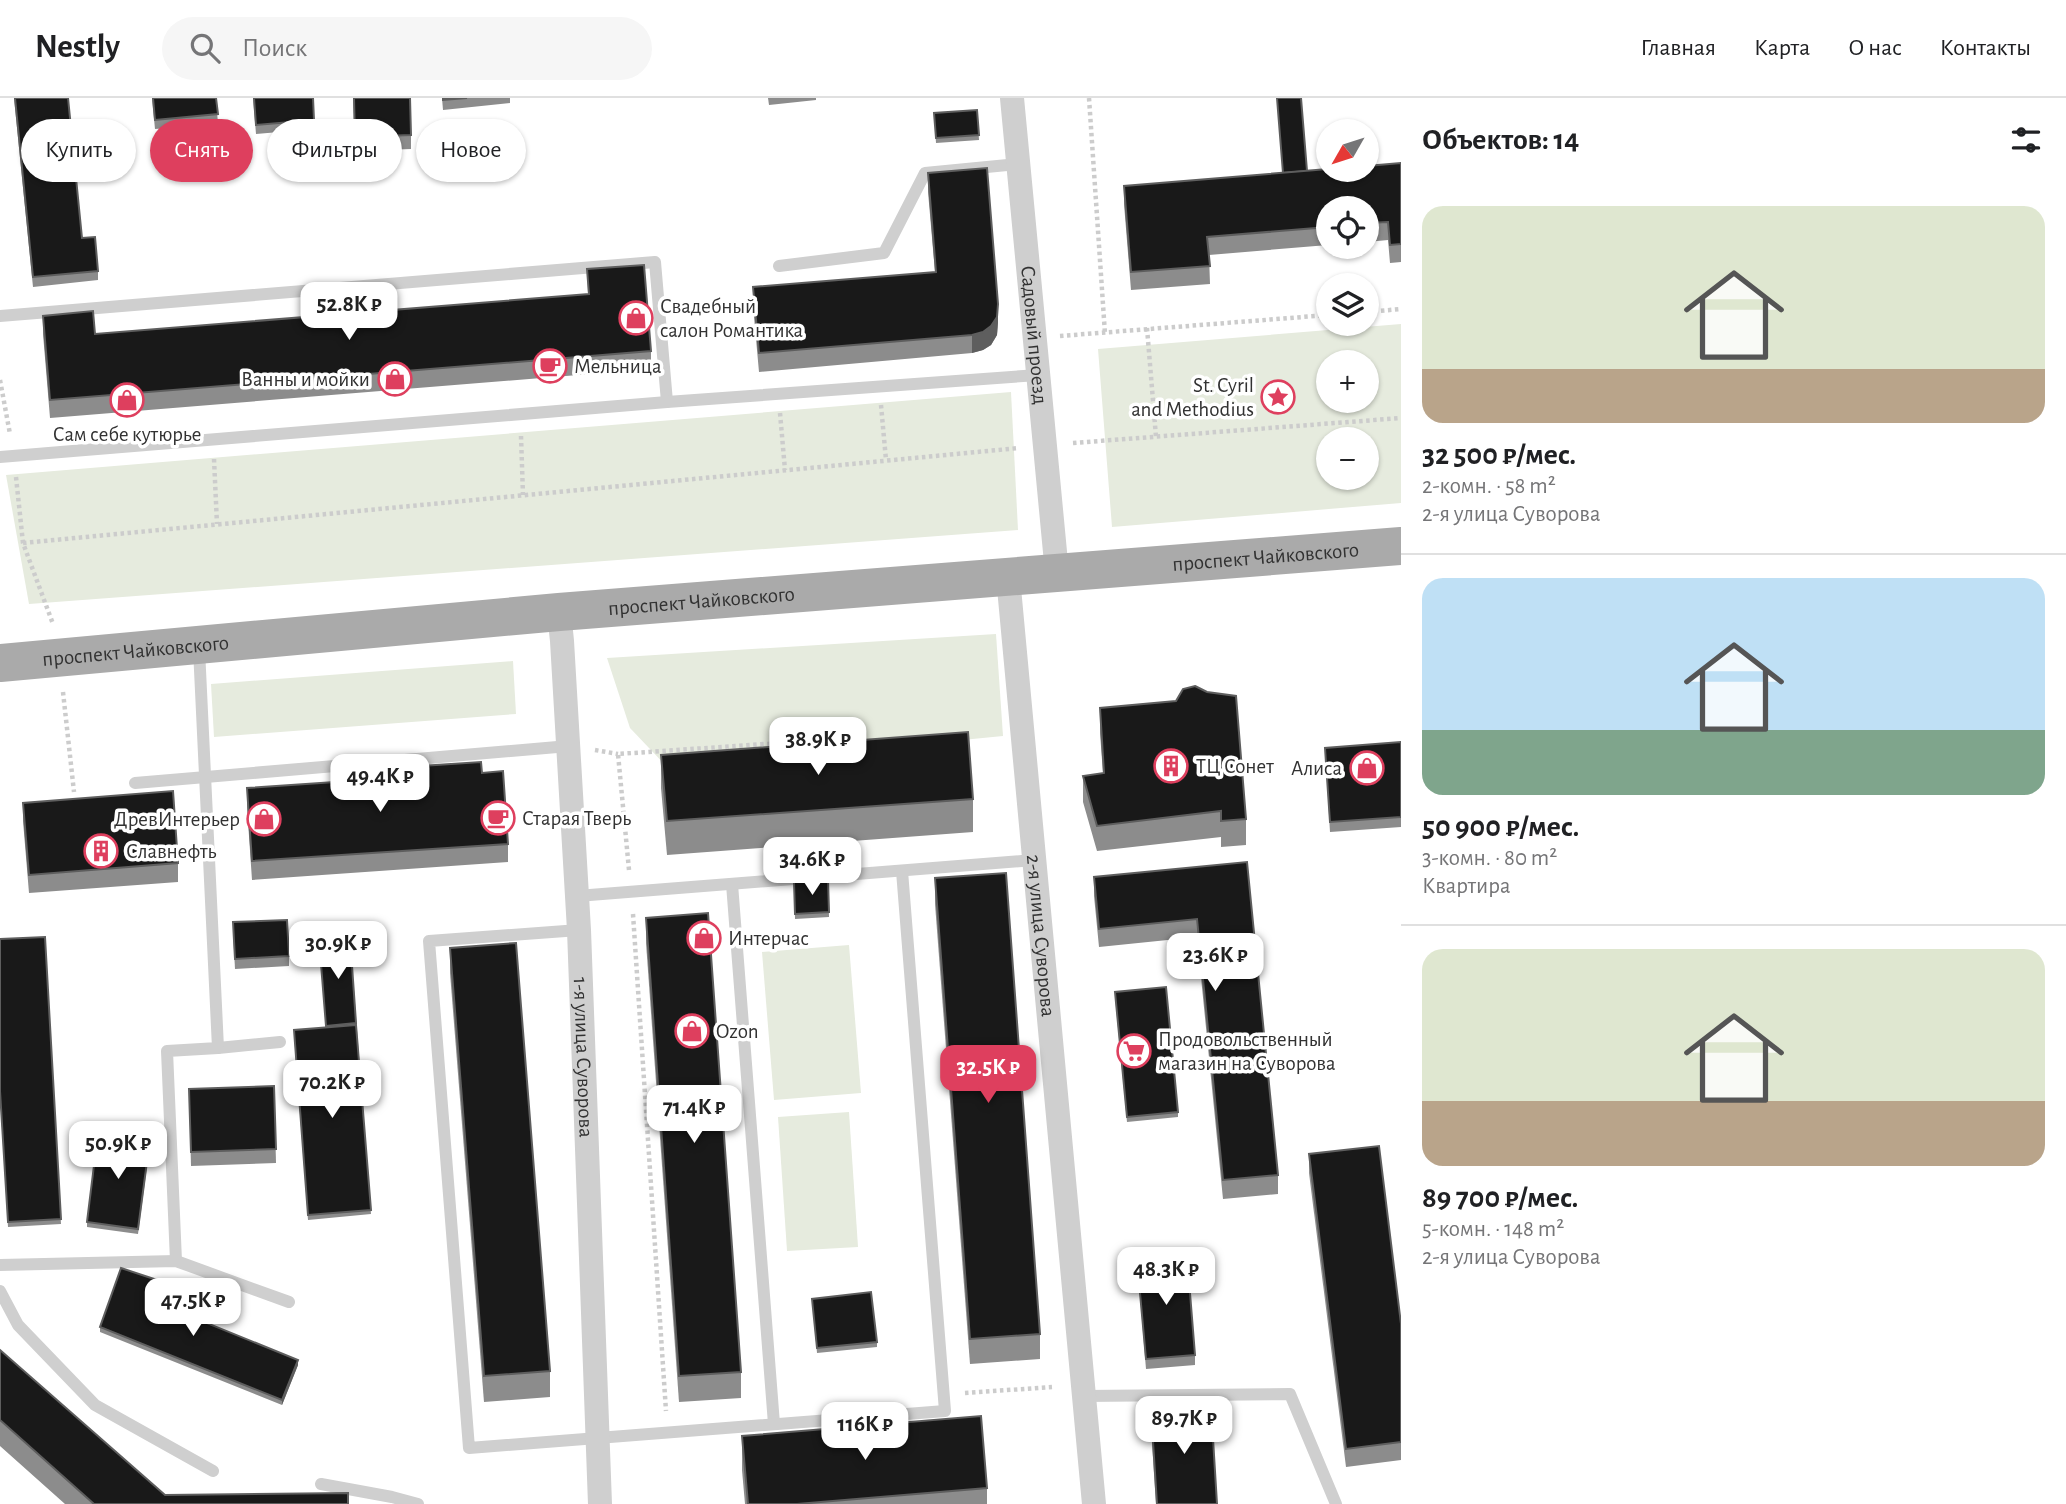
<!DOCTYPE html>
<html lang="ru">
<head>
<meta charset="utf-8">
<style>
  :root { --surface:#fff; --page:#f6f6f6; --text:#202124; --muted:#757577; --line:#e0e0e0; --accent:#de3f5e }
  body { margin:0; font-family:"Alegreya Sans",sans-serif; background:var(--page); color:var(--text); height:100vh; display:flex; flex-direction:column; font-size:26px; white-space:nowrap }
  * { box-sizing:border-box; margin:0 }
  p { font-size:23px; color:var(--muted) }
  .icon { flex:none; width:38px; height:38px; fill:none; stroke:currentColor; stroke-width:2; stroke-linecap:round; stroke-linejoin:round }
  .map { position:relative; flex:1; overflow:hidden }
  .side { display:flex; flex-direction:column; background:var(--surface); width:665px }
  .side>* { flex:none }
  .top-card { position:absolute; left:21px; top:21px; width:665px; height:63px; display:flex; gap:14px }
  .needle { width:46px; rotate:231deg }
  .tools { position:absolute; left:1316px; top:21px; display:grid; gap:14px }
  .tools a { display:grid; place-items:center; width:63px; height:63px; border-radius:50%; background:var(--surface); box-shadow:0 2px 5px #0004; font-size:35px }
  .price { position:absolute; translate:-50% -60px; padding:0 16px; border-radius:14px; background:#fff; color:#222; font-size:23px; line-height:46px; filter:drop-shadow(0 2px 4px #0008) }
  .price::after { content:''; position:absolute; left:50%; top:42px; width:21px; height:16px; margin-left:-10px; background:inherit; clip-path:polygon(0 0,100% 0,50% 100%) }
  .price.active { background:var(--accent); color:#fff }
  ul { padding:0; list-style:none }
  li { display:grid; align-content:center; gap:14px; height:371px; padding:0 21px }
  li+li { border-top:2px solid var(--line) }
  li span { display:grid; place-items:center; height:217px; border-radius:21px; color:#555 }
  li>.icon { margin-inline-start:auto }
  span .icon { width:126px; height:126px; fill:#fffc; stroke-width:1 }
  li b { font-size:30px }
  h2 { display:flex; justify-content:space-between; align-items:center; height:84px; padding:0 21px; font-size:30px }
  .tag { padding:0 24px; border-radius:32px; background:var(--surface); box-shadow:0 2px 5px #0004; font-size:24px; line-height:63px }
  .tag.active { background:var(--accent); color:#fff }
  header { display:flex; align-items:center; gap:42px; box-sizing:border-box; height:98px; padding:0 35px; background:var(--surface); border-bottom:2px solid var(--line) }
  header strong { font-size:33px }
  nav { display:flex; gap:38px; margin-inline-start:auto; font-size:24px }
  .search { width:490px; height:63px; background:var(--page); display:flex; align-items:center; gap:18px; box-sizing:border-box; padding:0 24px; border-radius:38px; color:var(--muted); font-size:26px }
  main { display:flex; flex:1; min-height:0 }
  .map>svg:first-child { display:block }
  .green { fill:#e6ebde; fill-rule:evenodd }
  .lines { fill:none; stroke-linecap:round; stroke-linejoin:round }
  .path { stroke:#ccc; stroke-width:4.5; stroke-dasharray:3.5 3.5; stroke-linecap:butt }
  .lane { stroke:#cfcfcf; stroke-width:12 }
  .street { stroke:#cfcfcf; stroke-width:24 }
  .primary { stroke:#aaa; stroke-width:38 }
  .wall { fill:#8c8c8c }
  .shaded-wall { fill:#5e5e5e }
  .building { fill:#191919; stroke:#5e5e5e; stroke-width:2 }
  .labels { text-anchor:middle; stroke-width:7; stroke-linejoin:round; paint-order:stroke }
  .poi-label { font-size:21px; fill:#323232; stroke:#fff; text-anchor:start }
  .street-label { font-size:21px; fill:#323232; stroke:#fff }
</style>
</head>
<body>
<header>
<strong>Nestly</strong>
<div class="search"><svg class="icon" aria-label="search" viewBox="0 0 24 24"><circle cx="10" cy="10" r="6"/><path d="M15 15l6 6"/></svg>Поиск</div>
<nav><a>Главная</a><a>Карта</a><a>О нас</a><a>Контакты</a></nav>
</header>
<main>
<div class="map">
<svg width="1401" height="1406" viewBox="0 0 1401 1406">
  <rect width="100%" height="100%" fill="#fff"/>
  <g class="green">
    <path d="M 1401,226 L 1401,405 L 1112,429 L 1098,251 ZM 1328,264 L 1367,264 L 1367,303 L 1328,303 ZM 1328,341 L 1367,341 L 1367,380 L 1328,380 Z"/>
    <polygon points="1011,294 1018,432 29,506 6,377"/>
    <polygon points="996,536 1003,638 669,671 630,630 607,560"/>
    <polygon points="513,563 516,616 214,639 211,586"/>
    <polygon points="849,847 861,995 774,1002 762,854"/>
    <polygon points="849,1014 858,1149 787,1153 778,1019"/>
  </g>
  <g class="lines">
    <g class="path">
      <polyline points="1089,0 1105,236"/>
      <polyline points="1367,214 1401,211"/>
      <polyline points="1147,230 1156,339"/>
      <polyline points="1060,238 1328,217"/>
      <polyline points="0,282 10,336"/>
      <polyline points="881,307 886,362"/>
      <polyline points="780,315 785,372"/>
      <polyline points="521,338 523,397"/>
      <polyline points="1073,345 1401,320"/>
      <polyline points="214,361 217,426"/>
      <polyline points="16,379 23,445 53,526"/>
      <polyline points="23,445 1019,350"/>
      <polyline points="63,594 74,694"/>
      <polyline points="595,652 618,656"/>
      <polyline points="629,772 618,656 780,645"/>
      <polyline points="633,816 666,1313"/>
      <polyline points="965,1295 1052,1289"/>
    </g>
    <g class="lane">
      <polyline points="779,168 884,155 925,75 1018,66"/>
      <polyline points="0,218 655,164 667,304"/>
      <polyline points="0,359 667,304 1038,277"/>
      <polyline points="135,685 569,648"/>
      <polyline points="732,786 774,1326"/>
      <polyline points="577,798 1034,762"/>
      <polyline points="579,832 429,843 469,1350 945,1313 902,773"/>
      <polyline points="218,950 280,944"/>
      <polyline points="176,1163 167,953 218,950 199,551"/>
      <polyline points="0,1167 176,1163 289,1204"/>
      <polyline points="0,1193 18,1227 95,1307 213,1373"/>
      <polyline points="1084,1298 1290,1296 1336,1406"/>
      <polyline points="321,1386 392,1399 418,1406"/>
    </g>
    <g class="street">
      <path id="s1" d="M 1012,0 L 1057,475"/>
      <path id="s2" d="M 1008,479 L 1094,1406"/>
      <path id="s3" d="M 559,514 L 562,543 L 579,832 L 600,1406"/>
    </g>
    <path class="primary" id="s4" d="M 0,565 L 559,514 L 1401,448"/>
  </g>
  <g class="wall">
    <polygon points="14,0 68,0 82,140 98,173 98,182 33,189"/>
    <polygon points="152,0 216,0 218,26 155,31"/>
    <polygon points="253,0 313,0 314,31 256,36"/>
    <polygon points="353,0 411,37 411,51 355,53"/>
    <polygon points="442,0 510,0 510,5 443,12"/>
    <polygon points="768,0 816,0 816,2 769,7"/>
    <polygon points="977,12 979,42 936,45 934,15"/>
    <polygon points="1401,65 1401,164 1390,165 1388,142 1367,144 1367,110 1328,110 1328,147 1209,157 1210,186 1131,192 1124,106 1124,88"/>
    <polygon points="928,75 998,224 997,237 991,247 983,252 972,255 759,274 753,208 753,189 935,174 928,94"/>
    <polygon points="587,171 651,253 651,271 50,320 43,236 43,218 95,236 588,196"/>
    <polygon points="1100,610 1246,721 1246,747 1221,749 1221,739 1097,753 1083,704 1083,678 1103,675 1100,635"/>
    <polygon points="1401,644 1401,729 1330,734 1325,650"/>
    <polygon points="661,657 973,701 973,734 667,757 661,690"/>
    <polygon points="391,670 508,746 508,764 252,782 247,709 247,690 391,680"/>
    <polygon points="23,705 178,765 178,784 29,795 23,723"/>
    <polygon points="1247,764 1278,1077 1278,1096 1223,1101 1197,839 1099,849 1094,798 1094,779"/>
    <polygon points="935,780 1040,1236 1040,1261 970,1266 935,806"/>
    <polygon points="828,782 829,819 795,821 794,784"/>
    <polygon points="646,820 741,1274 741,1300 679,1304 646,845"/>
    <polygon points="233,834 289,858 289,868 235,871"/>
    <polygon points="45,839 61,1126 8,1129 0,998"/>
    <polygon points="350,839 371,1116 308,1122 294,937 326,930 319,846"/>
    <polygon points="450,850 550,1273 550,1299 484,1304 450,875"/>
    <polygon points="1115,899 1178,1014 1178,1019 1127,1024"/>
    <polygon points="274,988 276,1065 191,1068 189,991"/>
    <polygon points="150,1046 138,1136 87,1129 87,1124"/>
    <polygon points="1309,1056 1401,1226 1401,1362 1346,1369 1309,1075"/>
    <polygon points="1137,1162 1195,1257 1195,1267 1146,1271"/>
    <polygon points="157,1187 151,1203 298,1267 282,1307 100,1234 100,1229"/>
    <polygon points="812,1201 877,1244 877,1249 817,1255"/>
    <polygon points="0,1252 165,1397 348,1406 65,1406 0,1348"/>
    <polygon points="1151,1312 1217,1406 1156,1406 1151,1330"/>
    <polygon points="742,1338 987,1390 987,1406 745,1406 742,1372"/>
  </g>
  <g class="shaded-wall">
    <polygon points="998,206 998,224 997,237 991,247 983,252 972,255 972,237"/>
    <polygon points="157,1182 157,1187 150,1207 150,1202"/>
    <polygon points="298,1262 298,1267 282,1307 282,1302"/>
  </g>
  <g class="building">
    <polygon points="15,0 68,0 82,140 95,139 98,173 33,179"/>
    <polygon points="153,0 216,0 218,16 155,22"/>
    <polygon points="254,0 313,0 314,22 256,27"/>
    <polygon points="354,0 410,0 411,37 355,39"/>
    <polygon points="443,0 467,0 443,2"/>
    <polygon points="1277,0 1301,0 1307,73 1283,75"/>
    <polygon points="977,12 979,37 936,40 934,15"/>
    <polygon points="1401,65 1401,146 1390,147 1388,124 1367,125 1367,110 1328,110 1328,129 1207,139 1210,168 1131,174 1124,88 1328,71 1367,72 1367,68"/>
    <polygon points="987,70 998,206 997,219 991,228 983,234 972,237 759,255 753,189 936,174 928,75"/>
    <polygon points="644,167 651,253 50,302 43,218 93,213 95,236 589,196 587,171"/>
    <polygon points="1195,588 1207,594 1236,598 1246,721 1221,723 1221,713 1097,728 1083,678 1104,675 1100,610 1176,603 1183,591"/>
    <polygon points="968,634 973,701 667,723 661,657"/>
    <polygon points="1401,644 1401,719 1330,724 1325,650"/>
    <polygon points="481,664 482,675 503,673 508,746 252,763 247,690 394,680 391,670"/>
    <polygon points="173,693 178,765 29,777 23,705"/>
    <polygon points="1247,764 1278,1077 1223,1082 1197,821 1099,831 1094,779"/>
    <polygon points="1006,775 1040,1236 970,1241 935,780"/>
    <polygon points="828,782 829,814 795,816 794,784"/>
    <polygon points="708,815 741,1274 679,1278 646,820"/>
    <polygon points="287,822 289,858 235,861 233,824"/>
    <polygon points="45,839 61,1121 8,1124 0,993 0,841"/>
    <polygon points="350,839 356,925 326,928 319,841"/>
    <polygon points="516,845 550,1273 484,1278 450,850"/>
    <polygon points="1166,889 1178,1014 1127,1019 1115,894"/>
    <polygon points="356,927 371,1112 308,1117 294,932"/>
    <polygon points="274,988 276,1051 191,1054 189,991"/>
    <polygon points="98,1035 150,1041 138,1131 87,1124"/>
    <polygon points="1379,1048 1401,1226 1401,1344 1346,1351 1309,1056"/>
    <polygon points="1187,1158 1195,1257 1146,1261 1137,1162"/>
    <polygon points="121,1170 157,1182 150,1202 298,1262 282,1302 100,1229"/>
    <polygon points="871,1194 877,1244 817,1250 812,1201"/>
    <polygon points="0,1252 165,1397 348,1395 348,1406 94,1406 0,1322"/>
    <polygon points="1211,1308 1217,1406 1157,1406 1151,1312"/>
    <polygon points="981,1318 987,1390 797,1406 748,1406 742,1338"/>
  </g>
  <defs>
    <symbol id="shop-ring" viewBox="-11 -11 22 22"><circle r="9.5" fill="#fff" stroke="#de3f5e" stroke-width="1.5"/><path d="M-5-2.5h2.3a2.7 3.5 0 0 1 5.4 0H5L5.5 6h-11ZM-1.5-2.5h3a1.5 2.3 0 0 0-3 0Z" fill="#de3f5e"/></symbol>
    <symbol id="cafe-ring" viewBox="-11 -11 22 22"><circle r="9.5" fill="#fff" stroke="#de3f5e" stroke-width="1.5"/><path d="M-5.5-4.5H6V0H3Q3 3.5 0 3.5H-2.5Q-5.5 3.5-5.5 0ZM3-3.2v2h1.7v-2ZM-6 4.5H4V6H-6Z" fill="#de3f5e"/></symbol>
    <symbol id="sight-ring" viewBox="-11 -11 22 22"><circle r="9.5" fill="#fff" stroke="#de3f5e" stroke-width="1.5"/><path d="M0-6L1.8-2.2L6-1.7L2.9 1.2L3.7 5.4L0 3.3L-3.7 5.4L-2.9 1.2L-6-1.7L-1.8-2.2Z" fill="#de3f5e"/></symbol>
    <symbol id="building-ring" viewBox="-11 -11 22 22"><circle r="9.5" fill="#fff" stroke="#de3f5e" stroke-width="1.5"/><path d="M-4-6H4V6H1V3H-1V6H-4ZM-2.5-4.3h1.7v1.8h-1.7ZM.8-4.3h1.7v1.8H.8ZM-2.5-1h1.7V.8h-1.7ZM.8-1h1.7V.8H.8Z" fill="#de3f5e"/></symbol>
    <symbol id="supermarket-ring" viewBox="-11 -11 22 22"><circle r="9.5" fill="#fff" stroke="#de3f5e" stroke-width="1.5"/><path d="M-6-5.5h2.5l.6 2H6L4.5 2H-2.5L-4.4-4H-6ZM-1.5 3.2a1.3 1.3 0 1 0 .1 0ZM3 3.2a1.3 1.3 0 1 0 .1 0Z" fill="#de3f5e"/></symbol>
  </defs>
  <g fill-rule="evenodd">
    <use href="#shop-ring" x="617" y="201" width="38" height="38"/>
    <use href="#cafe-ring" x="531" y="249" width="38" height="38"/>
    <use href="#shop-ring" x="376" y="262" width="38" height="38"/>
    <use href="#sight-ring" x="1259" y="280" width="38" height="38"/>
    <use href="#shop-ring" x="108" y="283" width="38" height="38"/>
    <use href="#building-ring" x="1152" y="649" width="38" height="38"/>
    <use href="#shop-ring" x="1348" y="651" width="38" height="38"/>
    <use href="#cafe-ring" x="479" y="701" width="38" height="38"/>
    <use href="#shop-ring" x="245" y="702" width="38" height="38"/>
    <use href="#building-ring" x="82" y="734" width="38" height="38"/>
    <use href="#shop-ring" x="685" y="821" width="38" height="38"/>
    <use href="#shop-ring" x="673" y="914" width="38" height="38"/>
    <use href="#supermarket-ring" x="1115" y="934" width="38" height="38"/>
  </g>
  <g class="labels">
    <g class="poi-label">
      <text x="660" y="215">Свадебный<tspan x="660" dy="24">салон Романтика</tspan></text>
      <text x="574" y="275">Мельница</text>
      <text x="370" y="288" text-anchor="end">Ванны и мойки</text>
      <text x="1254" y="294" text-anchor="end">St. Cyril<tspan x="1254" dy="24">and Methodius</tspan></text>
      <text x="127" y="343" text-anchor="middle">Сам себе кутюрье</text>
      <text x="1196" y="675">ТЦ Сонет</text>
      <text x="1342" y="677" text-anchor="end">Алиса</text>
      <text x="522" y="727">Старая Тверь</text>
      <text x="240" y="728" text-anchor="end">ДревИнтерьер</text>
      <text x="126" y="760">Славнефть</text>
      <text x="728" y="847">Интерчас</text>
      <text x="716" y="940">Ozon</text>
      <text x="1158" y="948">Продовольственный<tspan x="1158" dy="24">магазин на Суворова</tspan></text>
    </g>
    <g class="street-label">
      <text dy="7" stroke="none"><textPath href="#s1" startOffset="238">Садовый проезд</textPath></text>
      <text dy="7" stroke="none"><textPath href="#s4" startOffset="1270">проспект Чайковского</textPath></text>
      <text dy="7" stroke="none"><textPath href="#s4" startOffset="704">проспект Чайковского</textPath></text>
      <text dy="7" stroke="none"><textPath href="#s4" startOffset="136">проспект Чайковского</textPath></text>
      <text dy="7" stroke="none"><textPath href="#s2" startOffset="360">2-я улица Суворова</textPath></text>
      <text dy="7" stroke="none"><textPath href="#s3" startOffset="446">1-я улица Суворова</textPath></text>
    </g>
  </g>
</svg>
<div class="tools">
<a><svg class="needle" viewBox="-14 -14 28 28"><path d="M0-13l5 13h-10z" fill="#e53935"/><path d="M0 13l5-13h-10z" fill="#757577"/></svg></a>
<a><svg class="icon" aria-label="locate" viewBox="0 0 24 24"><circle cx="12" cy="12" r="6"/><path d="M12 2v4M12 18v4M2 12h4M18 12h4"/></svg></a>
<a><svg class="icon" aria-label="layers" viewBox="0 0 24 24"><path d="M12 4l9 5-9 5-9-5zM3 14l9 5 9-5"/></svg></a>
<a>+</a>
<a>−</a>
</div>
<b class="price" style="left:349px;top:244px">52.8K ₽</b>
<b class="price" style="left:818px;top:679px">38.9K ₽</b>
<b class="price" style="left:380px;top:716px">49.4K ₽</b>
<b class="price" style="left:812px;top:799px">34.6K ₽</b>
<b class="price" style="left:338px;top:883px">30.9K ₽</b>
<b class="price" style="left:1215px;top:895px">23.6K ₽</b>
<b class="price active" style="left:988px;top:1007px">32.5K ₽</b>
<b class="price" style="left:332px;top:1022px">70.2K ₽</b>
<b class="price" style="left:694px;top:1047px">71.4K ₽</b>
<b class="price" style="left:118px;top:1083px">50.9K ₽</b>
<b class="price" style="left:1166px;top:1209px">48.3K ₽</b>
<b class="price" style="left:193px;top:1240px">47.5K ₽</b>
<b class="price" style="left:1184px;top:1358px">89.7K ₽</b>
<b class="price" style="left:865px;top:1364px">116K ₽</b>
<div class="top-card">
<a class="tag">Купить</a>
<a class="tag active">Снять</a>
<a class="tag">Фильтры</a>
<a class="tag">Новое</a>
</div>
</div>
<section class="side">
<h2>Объектов: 14<svg class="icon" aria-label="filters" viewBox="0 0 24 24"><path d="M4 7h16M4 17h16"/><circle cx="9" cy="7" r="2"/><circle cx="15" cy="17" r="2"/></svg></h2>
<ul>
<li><span style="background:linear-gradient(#dfe7d0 75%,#b9a48a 0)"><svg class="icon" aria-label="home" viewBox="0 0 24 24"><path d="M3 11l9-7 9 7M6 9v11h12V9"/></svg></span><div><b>32 500 ₽/мес.</b><p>2-комн. · 58 m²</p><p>2-я улица Суворова</p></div></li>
<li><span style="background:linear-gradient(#bfe0f5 70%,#7fa58c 0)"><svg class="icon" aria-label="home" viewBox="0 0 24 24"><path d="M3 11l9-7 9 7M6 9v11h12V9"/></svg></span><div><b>50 900 ₽/мес.</b><p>3-комн. · 80 m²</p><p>Квартира</p></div></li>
<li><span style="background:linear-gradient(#dfe7d0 70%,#b9a48a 0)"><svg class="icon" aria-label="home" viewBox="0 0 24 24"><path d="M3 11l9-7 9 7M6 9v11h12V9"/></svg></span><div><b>89 700 ₽/мес.</b><p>5-комн. · 148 m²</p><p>2-я улица Суворова</p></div></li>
</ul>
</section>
</main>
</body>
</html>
